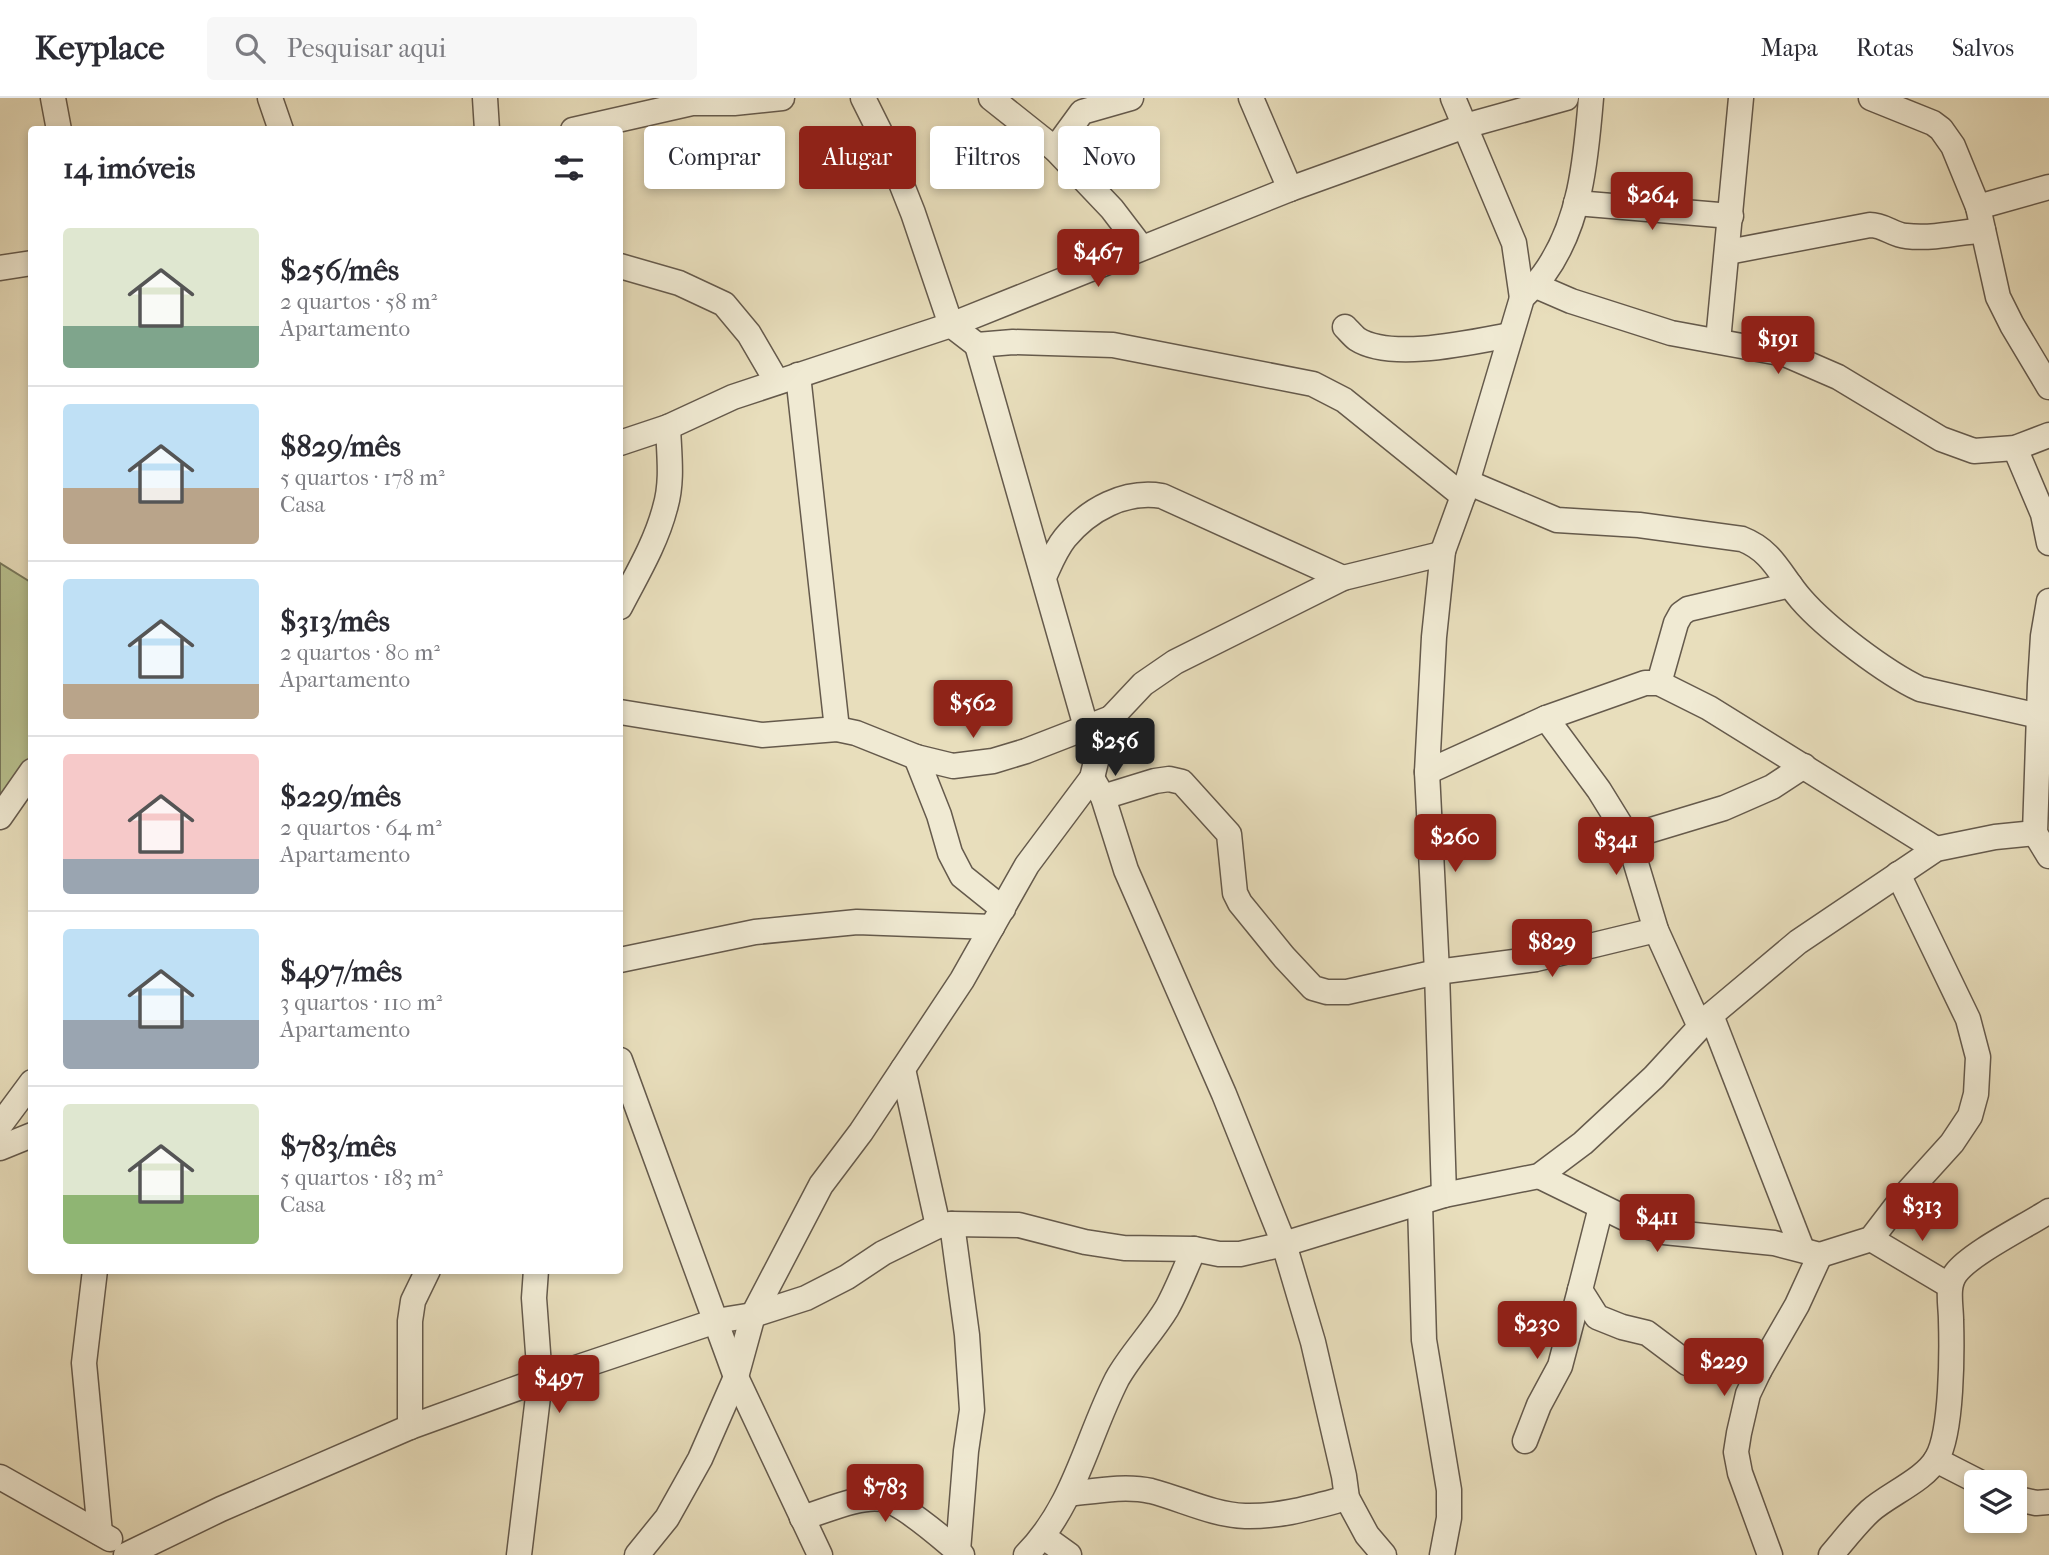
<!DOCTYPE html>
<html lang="pt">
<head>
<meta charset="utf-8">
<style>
  :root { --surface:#fff; --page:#f7f7f7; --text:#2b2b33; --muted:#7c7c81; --line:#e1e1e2; --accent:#8f2418 }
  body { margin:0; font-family:"IM FELL French Canon",serif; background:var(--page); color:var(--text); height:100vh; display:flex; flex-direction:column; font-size:26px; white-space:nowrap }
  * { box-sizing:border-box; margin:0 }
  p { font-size:23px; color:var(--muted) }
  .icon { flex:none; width:38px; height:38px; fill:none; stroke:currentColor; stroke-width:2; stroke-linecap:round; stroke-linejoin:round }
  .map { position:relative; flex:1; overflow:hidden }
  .side { position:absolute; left:28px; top:28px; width:595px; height:1148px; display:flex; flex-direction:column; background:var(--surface); border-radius:7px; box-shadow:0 4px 10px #0003 }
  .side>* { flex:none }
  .banner { position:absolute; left:644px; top:28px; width:665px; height:63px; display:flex; gap:14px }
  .fabs { position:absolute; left:1964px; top:1372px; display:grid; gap:14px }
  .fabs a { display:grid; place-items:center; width:63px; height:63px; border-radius:7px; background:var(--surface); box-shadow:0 4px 10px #0003; font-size:35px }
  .price { position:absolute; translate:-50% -60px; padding:0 16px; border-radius:7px; background:var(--accent); color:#fff; font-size:23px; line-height:46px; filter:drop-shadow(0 2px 4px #0008) }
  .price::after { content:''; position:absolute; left:50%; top:42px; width:21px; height:16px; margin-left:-10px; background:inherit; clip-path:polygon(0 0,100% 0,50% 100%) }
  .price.active { background:#222; color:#fff }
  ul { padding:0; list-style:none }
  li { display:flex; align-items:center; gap:21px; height:175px; padding:0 35px }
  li+li { border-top:2px solid var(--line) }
  li span { display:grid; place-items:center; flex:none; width:196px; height:140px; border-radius:7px; color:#555 }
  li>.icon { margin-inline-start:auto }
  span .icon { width:84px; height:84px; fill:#fffc; stroke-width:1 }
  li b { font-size:30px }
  h2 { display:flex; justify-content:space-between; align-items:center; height:84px; padding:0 35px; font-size:30px }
  .tag { padding:0 24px; border-radius:7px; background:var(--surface); box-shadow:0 4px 10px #0003; font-size:24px; line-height:63px }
  .tag.active { background:var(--accent); color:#fff }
  header { display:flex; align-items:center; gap:42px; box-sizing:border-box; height:98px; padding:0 35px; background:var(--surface); border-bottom:2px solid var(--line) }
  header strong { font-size:33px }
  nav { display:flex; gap:38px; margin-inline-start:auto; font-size:24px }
  .search { width:490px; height:63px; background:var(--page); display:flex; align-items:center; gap:18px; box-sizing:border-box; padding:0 24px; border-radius:7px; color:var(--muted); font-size:26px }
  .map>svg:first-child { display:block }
  .green { fill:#b8c18f; stroke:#78785b; stroke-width:2 }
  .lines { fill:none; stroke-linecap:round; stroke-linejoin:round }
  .minor-casing { stroke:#655a4c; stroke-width:27 }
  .minor { stroke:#f0ead3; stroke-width:24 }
</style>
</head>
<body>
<header>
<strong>Keyplace</strong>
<div class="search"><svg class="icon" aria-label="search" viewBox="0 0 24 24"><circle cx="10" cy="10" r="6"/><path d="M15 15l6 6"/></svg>Pesquisar aqui</div>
<nav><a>Mapa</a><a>Rotas</a><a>Salvos</a></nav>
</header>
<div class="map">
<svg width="2049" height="1457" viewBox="0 0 2049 1457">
  <rect width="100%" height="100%" fill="#e8debc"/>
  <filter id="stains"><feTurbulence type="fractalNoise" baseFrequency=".00286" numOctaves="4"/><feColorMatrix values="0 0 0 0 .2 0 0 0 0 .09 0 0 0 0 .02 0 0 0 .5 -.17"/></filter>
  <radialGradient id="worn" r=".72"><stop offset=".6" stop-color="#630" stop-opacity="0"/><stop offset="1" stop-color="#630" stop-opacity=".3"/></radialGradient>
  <polygon class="green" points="0,465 32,485 31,664 0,712"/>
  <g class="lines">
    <defs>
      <g id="minor">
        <polyline points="53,0 59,32"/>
        <polyline points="270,0 281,32"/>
        <polyline points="485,0 487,32"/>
        <polyline points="863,0 884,42 913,115 951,227 977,247 1013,244 1113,247 1313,286 1344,302 1463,398"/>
        <polyline points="991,0 1055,51 1112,111 1141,149"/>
        <polyline points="1251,0 1290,91"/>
        <polyline points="1453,0 1514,145 1522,200"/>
        <polyline points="1871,0 1933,25 1941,31 1953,48 1978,109 1998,199 2012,227 2049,289"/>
        <polyline points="573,32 692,5 734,5 782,0"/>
        <polyline points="1055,51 1082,14 1131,0"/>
        <polyline points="1576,105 1731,118"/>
        <polyline points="1978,109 2049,89"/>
        <path d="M 1728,154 L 1870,127 C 1884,127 1893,137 1906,138 C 1931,141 1958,135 1983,132"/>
        <polyline points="620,168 679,185 724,206 749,236 777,284"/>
        <polyline points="0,170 32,165"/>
        <polyline points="1534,187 1571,203 1671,235 1785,256 1838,279 1941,341 1974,353 2015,350 2049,337"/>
        <path d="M 1345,229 C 1349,233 1353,238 1357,241 C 1391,263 1472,244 1510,237"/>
        <polyline points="1718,243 1741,0"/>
        <polyline points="977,247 1086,629"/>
        <polyline points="798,277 837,631"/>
        <polyline points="620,345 668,329 733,299 951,227 1290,91 1465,28 1566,0"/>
        <polyline points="2015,350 2043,416 2049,445"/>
        <path d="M 1467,384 L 1557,422 L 1639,427 L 1742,441 C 1773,453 1780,477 1801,501 C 1826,530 1886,575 1920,591 L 2039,618"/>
        <polyline points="1443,453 1434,539 1427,674 1437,874 1444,1097"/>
        <path d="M 1044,479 C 1050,466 1056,451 1065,440 C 1089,411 1125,392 1162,398 L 1343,480"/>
        <polyline points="2049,503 2043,538 2040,586 2035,735 2049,758"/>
        <path d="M 620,509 C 636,478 656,445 665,410 C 673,384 669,356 668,329"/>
        <polyline points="1659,585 1676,525 1681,516 1688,511 1790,487"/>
        <polyline points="620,614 762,637 837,631 856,635 916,659 953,668 993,663 1026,653 1111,620"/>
        <polyline points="1546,620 1599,692 1628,739 1656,832 1700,929"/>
        <polyline points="916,659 939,717 950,755 962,778 1003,811"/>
        <polyline points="1427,674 1546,620 1645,585 1659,585 1709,610 1936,751"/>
        <polyline points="1092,680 1103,699 1126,772 1224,996 1284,1146 1313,1244 1344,1378 1347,1400 1367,1437 1384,1457"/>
        <polyline points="1103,699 1155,683 1169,681 1182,684 1229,736 1235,795 1240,805 1284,859 1313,890 1327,894 1347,894 1437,874 1536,861 1656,832"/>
        <polyline points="0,719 32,673"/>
        <polyline points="1628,739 1724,710 1772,689 1804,668"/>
        <polyline points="620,862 755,834 857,824 992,829"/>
        <polyline points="1711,917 1802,1151"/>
        <polyline points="620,962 736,1279 820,1457"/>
        <polyline points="903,971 938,1128"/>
        <polyline points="0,1027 32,984"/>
        <polyline points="0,1050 32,1037"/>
        <polyline points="1539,1078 1633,1124 1664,1134 1774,1145 1820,1157 1871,1141 1904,1098 1952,1045 1970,1018 1976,996 1978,959 1968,921 1898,776"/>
        <polyline points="1420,1105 1424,1242 1449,1392 1449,1420 1442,1457"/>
        <polyline points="1601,1109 1580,1192 1597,1219 1622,1229 1647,1235 1687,1265 1700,1270 1759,1273"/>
        <polyline points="952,1126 967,1237 972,1312 966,1353 958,1453"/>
        <polyline points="1871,1141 1950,1188"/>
        <polyline points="95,1172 84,1265 100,1435"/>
        <polyline points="410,1329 410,1223 413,1203 428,1172"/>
        <polyline points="1525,1343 1539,1307 1560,1268 1580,1192"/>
        <polyline points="1936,1362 1979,1384"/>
        <polyline points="0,1379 110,1441"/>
        <path d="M 1069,1396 C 1095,1393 1125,1387 1151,1393 C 1182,1401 1213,1417 1245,1418 C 1281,1419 1313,1409 1347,1400"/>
        <polyline points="2014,1400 2036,1405 2049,1404"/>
        <path d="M 802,1420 C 823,1414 860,1397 882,1401 C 901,1404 946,1443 962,1457"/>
        <polyline points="1044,1439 1069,1457"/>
        <polyline points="126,1457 221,1411 410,1329 540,1282 716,1223 753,1217 806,1200 847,1179 883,1155 938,1128 952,1126 1019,1127 1085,1144 1124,1150 1194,1151 1219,1156 1240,1156 1284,1146 1444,1097 1539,1078 1583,1045 1654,979 1711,917 1798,844 1936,751 1995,739 2035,735"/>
        <polyline points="519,1457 540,1282 534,1200 536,1172"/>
        <path d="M 637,1457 L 667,1420 L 700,1361 L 736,1279 L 753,1217 L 821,1087 L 861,1034 L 962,882 L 1027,767 L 1092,680 L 1101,643 L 1111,620 L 1143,586 L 1175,564 L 1343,480 L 1437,457 L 1443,453 L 1463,398 L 1522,200 C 1529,192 1538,185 1544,176 C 1581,125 1586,60 1591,0"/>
        <path d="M 1026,1457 C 1075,1407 1086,1342 1117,1281 C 1131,1256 1152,1235 1167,1210 C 1177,1192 1185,1171 1194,1151"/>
        <polyline points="1770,1457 1740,1375 1736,1354 1739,1335 1748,1296 1759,1273 1797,1207 1820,1157"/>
        <path d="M 1831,1457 C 1844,1442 1856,1426 1870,1413 C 1889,1396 1925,1382 1937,1360 C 1952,1334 1952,1254 1951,1222 C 1951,1207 1946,1188 1956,1175 C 1971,1155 2026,1128 2049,1113"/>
      </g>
    </defs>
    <use href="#minor" class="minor-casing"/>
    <use href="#minor" class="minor"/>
  </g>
  <rect width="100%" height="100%" filter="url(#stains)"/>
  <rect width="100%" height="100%" fill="url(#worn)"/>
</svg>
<div class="fabs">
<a><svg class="icon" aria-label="layers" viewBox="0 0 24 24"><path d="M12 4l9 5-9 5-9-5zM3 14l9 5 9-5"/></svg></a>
</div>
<b class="price" style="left:1652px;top:134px">$264</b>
<b class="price" style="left:1098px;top:191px">$467</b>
<b class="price" style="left:1778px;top:278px">$191</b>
<b class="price" style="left:973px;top:642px">$562</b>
<b class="price active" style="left:1115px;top:680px">$256</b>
<b class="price" style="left:1455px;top:776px">$260</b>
<b class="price" style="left:1616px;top:779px">$341</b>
<b class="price" style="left:1552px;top:881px">$829</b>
<b class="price" style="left:1922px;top:1145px">$313</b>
<b class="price" style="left:1657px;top:1156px">$411</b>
<b class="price" style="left:1537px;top:1263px">$230</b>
<b class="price" style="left:1724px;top:1300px">$229</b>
<b class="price" style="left:559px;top:1317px">$497</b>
<b class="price" style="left:885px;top:1426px">$783</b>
<div class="banner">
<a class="tag">Comprar</a>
<a class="tag active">Alugar</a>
<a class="tag">Filtros</a>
<a class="tag">Novo</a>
</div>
<section class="side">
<h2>14 imóveis<svg class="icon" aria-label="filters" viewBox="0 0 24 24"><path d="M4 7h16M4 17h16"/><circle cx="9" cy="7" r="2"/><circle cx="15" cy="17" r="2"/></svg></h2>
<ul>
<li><span style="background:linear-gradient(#dfe7d0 70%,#7fa58c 0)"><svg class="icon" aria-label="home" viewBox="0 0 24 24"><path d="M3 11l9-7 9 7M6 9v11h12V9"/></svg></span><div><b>$256/mês</b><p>2 quartos · 58 m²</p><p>Apartamento</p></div></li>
<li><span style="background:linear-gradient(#bfe0f5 60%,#b9a48a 0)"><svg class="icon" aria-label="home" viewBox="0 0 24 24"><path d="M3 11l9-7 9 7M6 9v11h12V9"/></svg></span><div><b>$829/mês</b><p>5 quartos · 178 m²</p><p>Casa</p></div></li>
<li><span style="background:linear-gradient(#bfe0f5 75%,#b9a48a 0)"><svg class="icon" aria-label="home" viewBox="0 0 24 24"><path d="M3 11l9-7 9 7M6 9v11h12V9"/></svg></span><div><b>$313/mês</b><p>2 quartos · 80 m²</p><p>Apartamento</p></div></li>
<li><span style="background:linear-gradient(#f6c9c9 75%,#9aa5b1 0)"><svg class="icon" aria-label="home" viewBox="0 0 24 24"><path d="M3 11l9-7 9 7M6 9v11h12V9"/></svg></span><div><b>$229/mês</b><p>2 quartos · 64 m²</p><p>Apartamento</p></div></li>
<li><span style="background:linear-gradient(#bfe0f5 65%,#9aa5b1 0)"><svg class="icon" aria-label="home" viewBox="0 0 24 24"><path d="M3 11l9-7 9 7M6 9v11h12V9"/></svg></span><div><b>$497/mês</b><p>3 quartos · 110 m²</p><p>Apartamento</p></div></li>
<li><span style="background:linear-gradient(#dfe7d0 65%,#8fb573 0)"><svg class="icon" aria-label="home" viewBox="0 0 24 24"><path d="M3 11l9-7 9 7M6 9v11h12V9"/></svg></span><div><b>$783/mês</b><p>5 quartos · 183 m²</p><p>Casa</p></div></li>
</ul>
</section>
</div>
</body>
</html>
